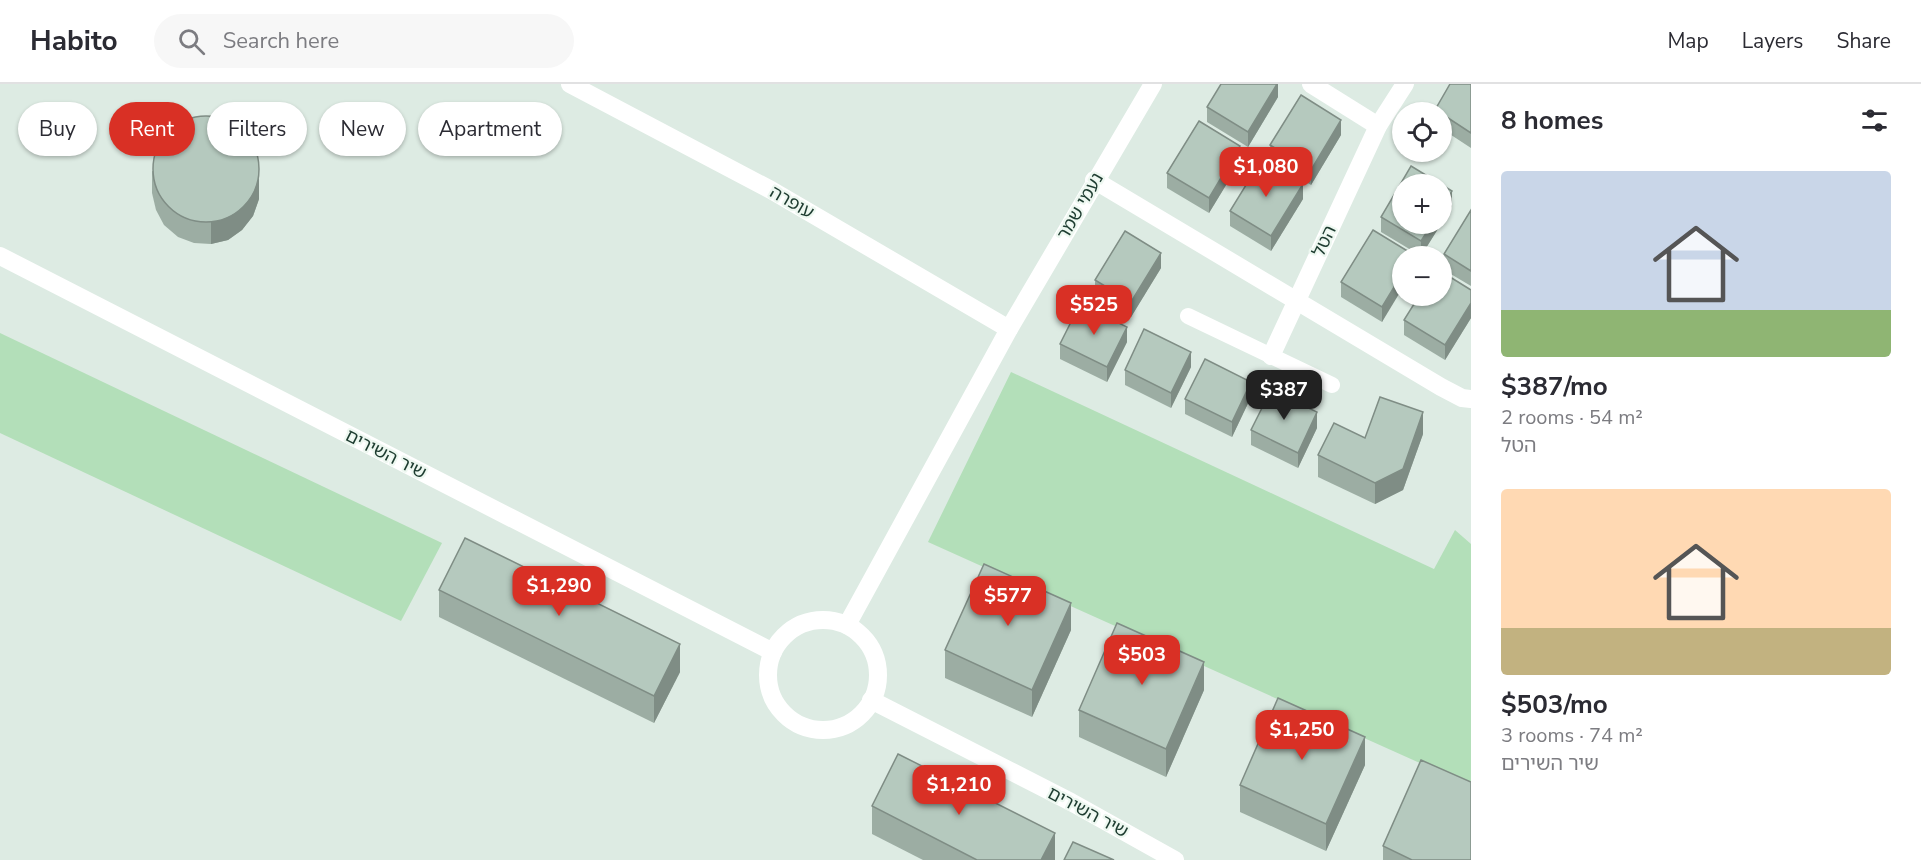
<!DOCTYPE html>
<html lang="en">
<head>
<meta charset="utf-8">
<style>
  :root { --surface:#fff; --page:#f7f7f7; --text:#2b2b33; --muted:#7c7c81; --line:#e1e1e2; --accent:#d93025 }
  body { margin:0; font-family:"Nunito Sans","Noto Sans Hebrew",sans-serif; background:var(--page); color:var(--text); height:100vh; display:flex; flex-direction:column; font-size:22px; white-space:nowrap }
  * { box-sizing:border-box; margin:0 }
  p { font-size:20px; color:var(--muted) }
  .icon { flex:none; width:33px; height:33px; fill:none; stroke:currentColor; stroke-width:2; stroke-linecap:round; stroke-linejoin:round }
  .map { position:relative; flex:1; overflow:hidden }
  .drawer { display:flex; flex-direction:column; background:var(--surface); width:450px }
  .drawer>* { flex:none }
  .hud { position:absolute; left:18px; top:18px; width:570px; height:54px; display:flex; gap:12px }
  .fabs { position:absolute; left:1392px; top:18px; display:grid; gap:12px }
  .fabs a { display:grid; place-items:center; width:60px; height:60px; border-radius:50%; background:var(--surface); box-shadow:0 2px 4px #0004; font-size:30px }
  .price { position:absolute; translate:-50% -51px; padding:0 14px; border-radius:12px; background:var(--accent); color:#fff; font-size:20px; line-height:39px; filter:drop-shadow(0 2px 3px #0008) }
  .price::after { content:''; position:absolute; left:50%; top:36px; width:18px; height:14px; margin-left:-9px; background:inherit; clip-path:polygon(0 0,100% 0,50% 100%) }
  .price.selected { background:#222; color:#fff }
  ul { padding:0; list-style:none }
  li { display:grid; align-content:center; gap:12px; height:318px; padding:0 30px }
  li span { display:grid; place-items:center; height:186px; border-radius:6px; color:#555 }
  li>.icon { margin-inline-start:auto }
  span .icon { width:108px; height:108px; fill:#fffc; stroke-width:1 }
  li b { font-size:26px }
  h2 { display:flex; justify-content:space-between; align-items:center; height:72px; padding:0 30px; font-size:26px }
  .chip { padding:0 21px; border-radius:27px; background:var(--surface); box-shadow:0 2px 4px #0004; font-size:21px; line-height:54px }
  .chip.selected { background:var(--accent); color:#fff }
  header { display:flex; align-items:center; gap:36px; box-sizing:border-box; height:84px; padding:0 30px; background:var(--surface); border-bottom:2px solid var(--line) }
  header strong { font-size:28px }
  nav { display:flex; gap:33px; margin-inline-start:auto; font-size:21px }
  .search { width:420px; height:54px; background:var(--page); display:flex; align-items:center; gap:15px; box-sizing:border-box; padding:0 21px; border-radius:33px; color:var(--muted); font-size:22px }
  main { display:flex; flex:1; min-height:0 }
  .map>svg:first-child { display:block }
  .green { fill:#b3dfb9 }
  .lines { fill:none; stroke-linecap:round; stroke-linejoin:round }
  .lane { stroke:#fff; stroke-width:16 }
  .street { stroke:#fff; stroke-width:18 }
  .wall { fill:#9cada3 }
  .shaded-wall { fill:#7f8d85 }
  .building { fill:#b5c9be; stroke:#7f8d85; stroke-width:1.5 }
  .labels { text-anchor:middle; stroke-width:4.5; stroke-linejoin:round; paint-order:stroke }
  .street-label { font-size:18px; fill:#1d3c30; stroke:#eef8f1 }
</style>
</head>
<body>
<header>
<strong>Habito</strong>
<div class="search"><svg class="icon" aria-label="search" viewBox="0 0 24 24"><circle cx="10" cy="10" r="6"/><path d="M15 15l6 6"/></svg>Search here</div>
<nav><a>Map</a><a>Layers</a><a>Share</a></nav>
</header>
<main>
<div class="map">
<svg width="1471" height="776" viewBox="0 0 1471 776">
  <rect width="100%" height="100%" fill="#ddebe3"/>
  <g class="green">
    <polygon points="0,249 442,459 401,537 0,349"/>
    <polygon points="1011,288 1434,485 1455,446 1471,460 1471,702 928,458"/>
  </g>
  <g class="lines">
    <polyline class="lane" points="1188,232 1332,301"/>
    <g class="street">
      <polyline points="570,0 771,106 1009,245"/>
      <polyline points="1311,0 1378,42"/>
      <polyline points="1094,96 1441,303 1462,314 1471,315"/>
      <polyline points="0,172 773,568"/>
      <polyline points="1271,272 1378,42 1405,0"/>
      <circle cx="823" cy="591" r="55"/>
      <polyline points="847,541 1009,245 1153,0"/>
      <polyline points="871,616 1071,718 1175,776"/>
    </g>
  </g>
  <g class="wall">
    <polygon points="1278,0 1278,13 1248,63 1207,38 1207,23"/>
    <polygon points="1471,0 1471,64 1442,45 1442,28 1435,28 1435,26"/>
    <polygon points="1341,51 1311,101 1270,76 1270,61"/>
    <polygon points="1240,78 1209,129 1167,104 1167,89"/>
    <polygon points="152,87 259,115 253,132 242,146 228,156 211,160 194,159 178,153 164,141 156,126 152,109"/>
    <polygon points="1303,115 1271,167 1230,142 1230,127"/>
    <polygon points="1452,122 1402,140 1441,140 1421,172 1381,148 1381,133"/>
    <polygon points="1471,126 1471,202 1444,186 1444,170"/>
    <polygon points="1414,172 1382,238 1341,213 1341,198"/>
    <polygon points="1161,184 1131,233 1095,212 1095,196"/>
    <polygon points="1471,219 1471,234 1445,276 1404,251 1404,236"/>
    <polygon points="1127,258 1107,298 1060,275 1060,260"/>
    <polygon points="1191,283 1171,324 1125,301 1125,286"/>
    <polygon points="1251,313 1232,353 1185,330 1185,315"/>
    <polygon points="1317,344 1298,384 1251,361 1251,346"/>
    <polygon points="1423,350 1403,406 1375,420 1318,393 1318,371 1365,354"/>
    <polygon points="439,506 680,588 654,639 439,533"/>
    <polygon points="1071,546 1032,633 945,594 945,566"/>
    <polygon points="1204,606 1166,693 1079,653 1079,626"/>
    <polygon points="1365,681 1326,767 1240,728 1240,701"/>
    <polygon points="872,722 1055,776 923,776 872,750"/>
    <polygon points="1383,762 1471,776 1383,776"/>
  </g>
  <g class="shaded-wall">
    <polygon points="1277,0 1278,0 1278,13 1248,63 1248,48"/>
    <polygon points="1341,36 1341,51 1311,101 1311,86"/>
    <polygon points="1240,62 1240,78 1209,129 1209,114"/>
    <polygon points="259,94 259,115 253,132 242,146 228,156 211,160 211,138"/>
    <polygon points="1303,100 1303,115 1271,167 1271,152"/>
    <polygon points="1452,107 1452,122 1442,139 1442,124"/>
    <polygon points="1432,140 1441,140 1421,172 1421,157"/>
    <polygon points="1161,169 1161,184 1131,233 1131,218"/>
    <polygon points="1402,190 1402,205 1382,238 1382,223"/>
    <polygon points="1471,219 1471,234 1445,276 1445,261"/>
    <polygon points="1127,243 1127,258 1107,298 1107,283"/>
    <polygon points="1191,268 1191,283 1171,324 1171,309"/>
    <polygon points="1251,298 1251,313 1232,353 1232,338"/>
    <polygon points="1317,328 1317,344 1298,384 1298,369"/>
    <polygon points="1423,328 1423,350 1403,406 1375,420 1375,399"/>
    <polygon points="1071,519 1071,546 1032,633 1032,606"/>
    <polygon points="680,560 680,588 654,639 654,612"/>
    <polygon points="1204,578 1204,606 1166,693 1166,665"/>
    <polygon points="1365,653 1365,681 1326,767 1326,740"/>
    <polygon points="1055,749 1055,776 1041,776"/>
  </g>
  <g class="building">
    <polygon points="1221,0 1277,0 1248,48 1207,23"/>
    <polygon points="1450,0 1471,0 1471,49 1442,30 1442,28 1439,28 1435,26"/>
    <polygon points="1301,11 1341,36 1311,86 1270,61"/>
    <circle cx="206" cy="85" r="53"/>
    <polygon points="1199,37 1240,62 1209,114 1167,89"/>
    <polygon points="1262,75 1303,100 1271,152 1230,127"/>
    <polygon points="1411,82 1452,107 1442,124 1442,100 1402,100 1402,140 1432,140 1421,157 1381,133"/>
    <polygon points="1471,126 1471,187 1444,170"/>
    <polygon points="1373,146 1414,171 1413,172 1402,172 1402,190 1382,223 1341,198"/>
    <polygon points="1125,147 1161,169 1131,218 1095,196"/>
    <polygon points="1442,188 1471,206 1471,219 1445,261 1404,236 1419,212 1442,212"/>
    <polygon points="1080,220 1127,243 1107,283 1060,260"/>
    <polygon points="1144,245 1191,268 1171,309 1125,286"/>
    <polygon points="1205,275 1251,298 1232,338 1185,315"/>
    <polygon points="1271,306 1317,328 1298,369 1251,346"/>
    <polygon points="1380,313 1423,328 1403,385 1375,399 1318,371 1334,339 1365,354"/>
    <polygon points="465,454 680,560 654,612 439,506"/>
    <polygon points="984,480 1071,519 1032,606 945,566"/>
    <polygon points="1117,539 1204,578 1166,665 1079,626"/>
    <polygon points="1278,614 1365,653 1326,740 1240,701"/>
    <polygon points="898,670 1055,749 1041,776 977,776 872,722"/>
    <polygon points="1421,676 1471,698 1471,776 1412,776 1383,762"/>
    <polygon points="1073,758 1114,776 1064,776"/>
  </g>
  <g class="labels">
    <g class="street-label">
      <text transform="translate(792 118) rotate(30)" y="6">עופרה</text>
      <text transform="translate(1080 122) rotate(-60)" y="6">נעמי שמר</text>
      <text transform="translate(1324 157) rotate(-65)" y="6">הטל</text>
      <text transform="translate(386 370) rotate(27)" y="6">שיר השירים</text>
      <text transform="translate(1088 728) rotate(28)" y="6">שיר השירים</text>
    </g>
  </g>
</svg>
<div class="fabs">
<a><svg class="icon" aria-label="locate" viewBox="0 0 24 24"><circle cx="12" cy="12" r="6"/><path d="M12 2v4M12 18v4M2 12h4M18 12h4"/></svg></a>
<a>+</a>
<a>−</a>
</div>
<b class="price" style="left:1266px;top:114px">$1,080</b>
<b class="price" style="left:1094px;top:252px">$525</b>
<b class="price selected" style="left:1284px;top:337px">$387</b>
<b class="price" style="left:559px;top:533px">$1,290</b>
<b class="price" style="left:1008px;top:543px">$577</b>
<b class="price" style="left:1142px;top:602px">$503</b>
<b class="price" style="left:1302px;top:677px">$1,250</b>
<b class="price" style="left:959px;top:732px">$1,210</b>
<div class="hud">
<a class="chip">Buy</a>
<a class="chip selected">Rent</a>
<a class="chip">Filters</a>
<a class="chip">New</a>
<a class="chip">Apartment</a>
</div>
</div>
<section class="drawer">
<h2>8 homes<svg class="icon" aria-label="filters" viewBox="0 0 24 24"><path d="M4 7h16M4 17h16"/><circle cx="9" cy="7" r="2"/><circle cx="15" cy="17" r="2"/></svg></h2>
<ul>
<li><span style="background:linear-gradient(#c9d6e8 75%,#8fb573 0)"><svg class="icon" aria-label="home" viewBox="0 0 24 24"><path d="M3 11l9-7 9 7M6 9v11h12V9"/></svg></span><div><b>$387/mo</b><p>2 rooms · 54 m²</p><p>הטל</p></div></li>
<li><span style="background:linear-gradient(#ffd9b3 75%,#c2b280 0)"><svg class="icon" aria-label="home" viewBox="0 0 24 24"><path d="M3 11l9-7 9 7M6 9v11h12V9"/></svg></span><div><b>$503/mo</b><p>3 rooms · 74 m²</p><p>שיר השירים</p></div></li>
</ul>
</section>
</main>
</body>
</html>
